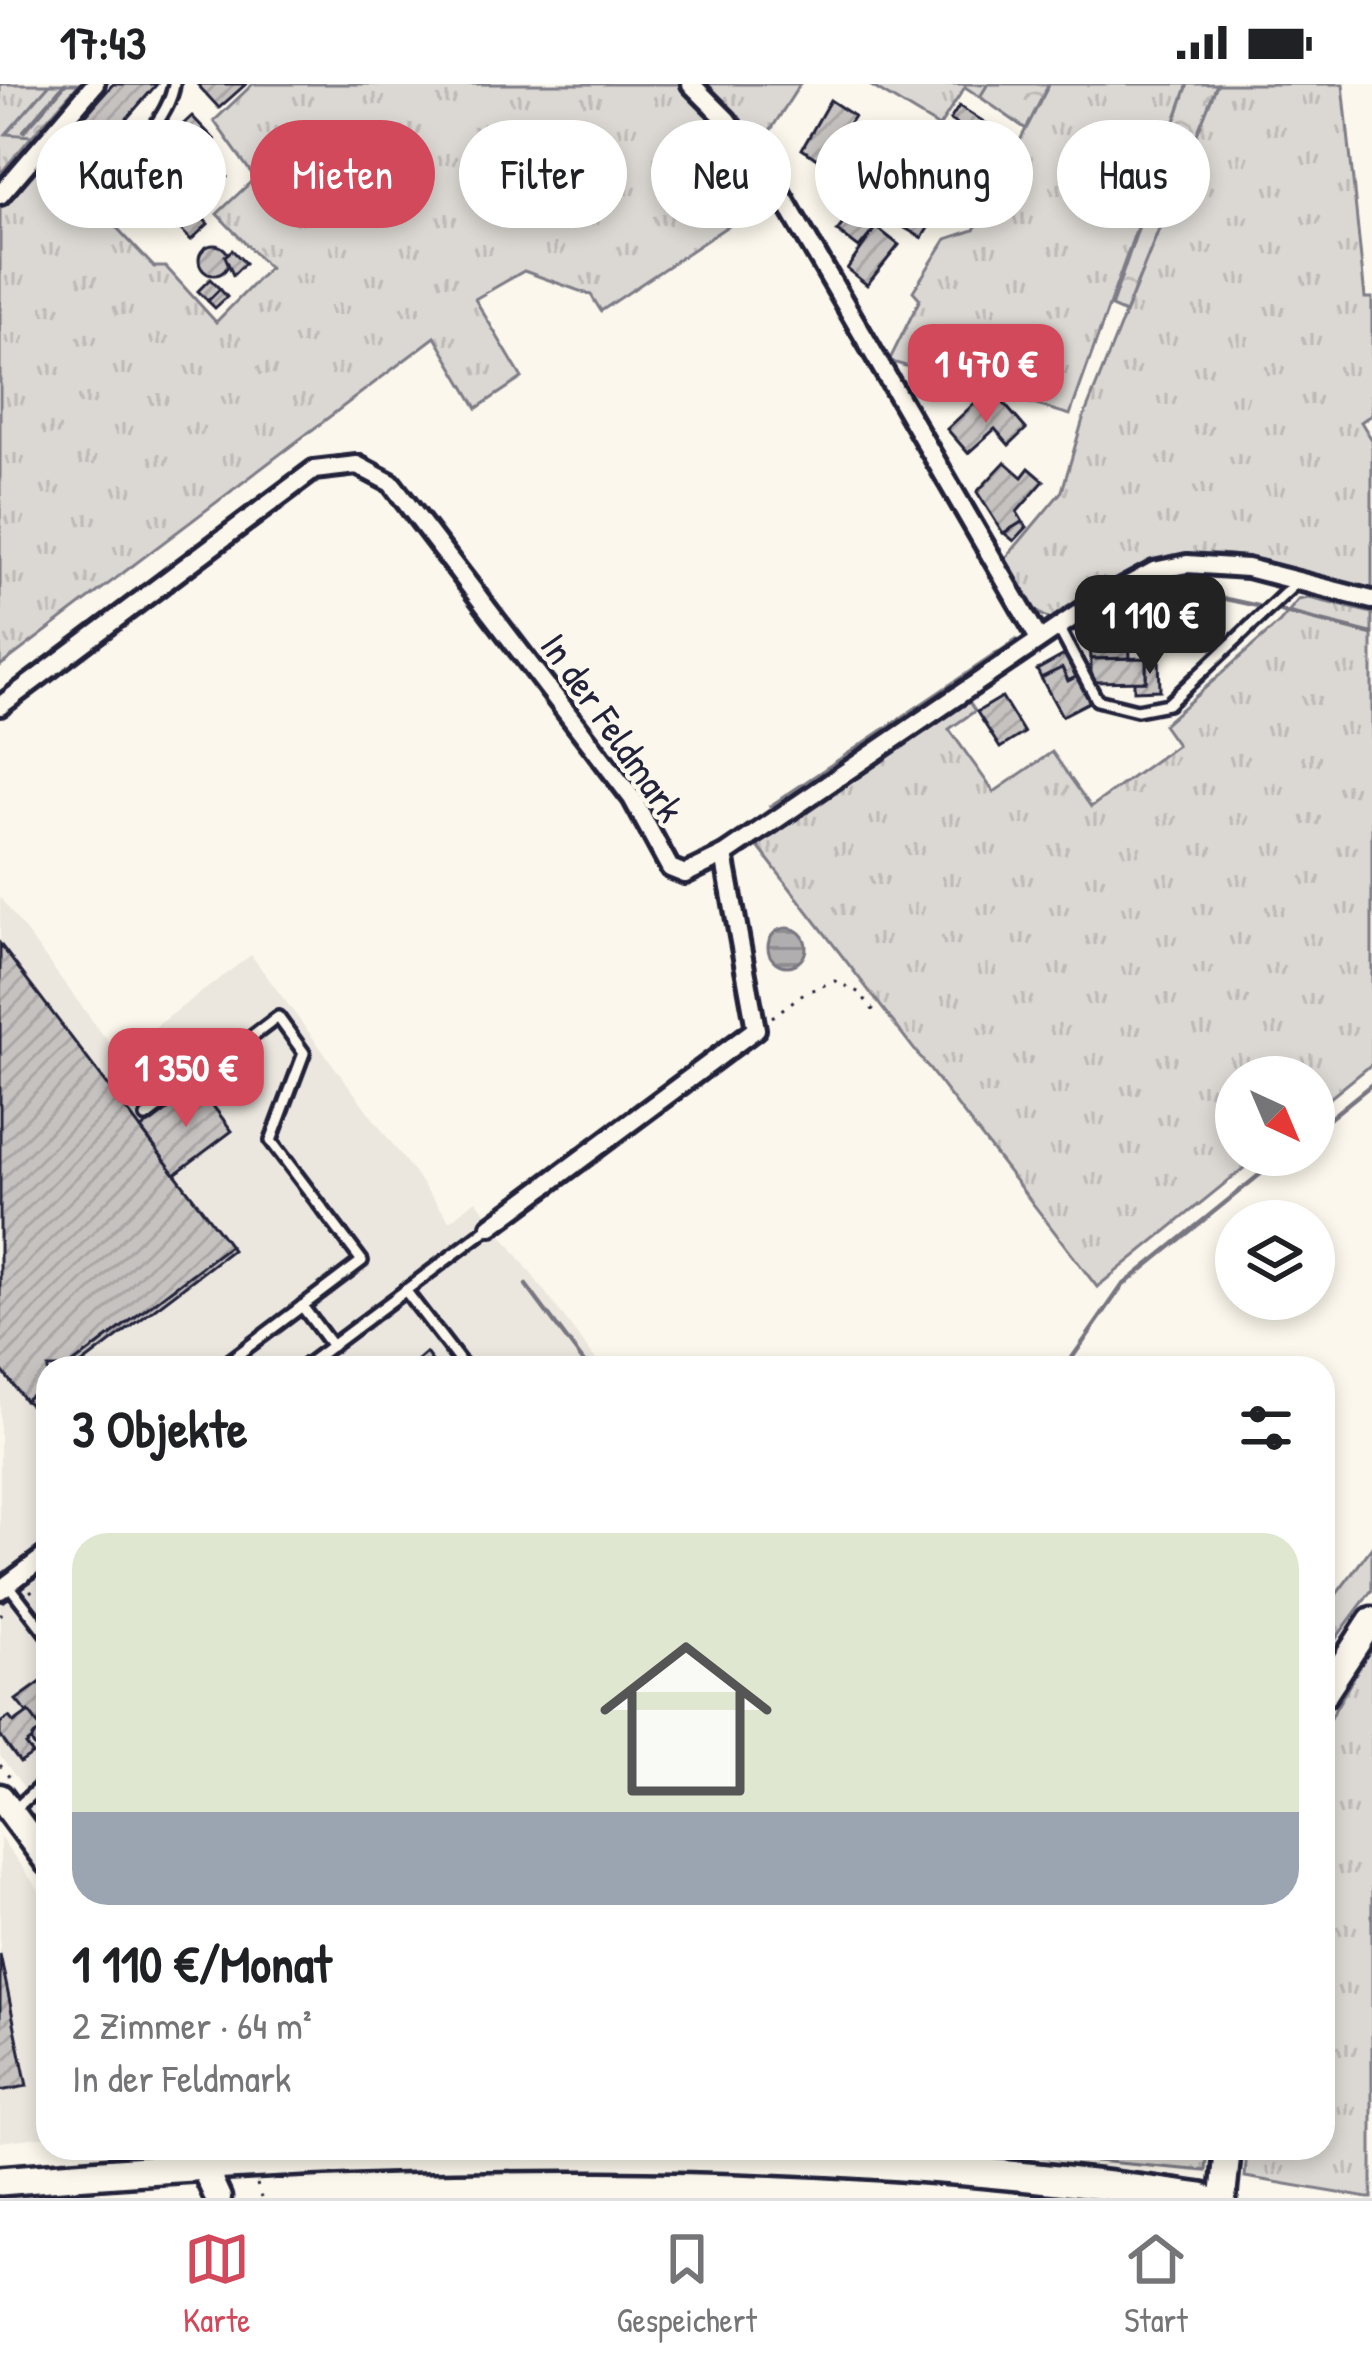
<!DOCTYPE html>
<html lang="de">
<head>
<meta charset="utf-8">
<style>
  :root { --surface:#fff; --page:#f6f6f6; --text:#202124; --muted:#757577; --line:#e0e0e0; --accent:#d1495b }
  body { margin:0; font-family:"Patrick Hand",sans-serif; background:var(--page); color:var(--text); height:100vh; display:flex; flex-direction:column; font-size:45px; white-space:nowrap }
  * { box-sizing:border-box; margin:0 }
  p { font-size:39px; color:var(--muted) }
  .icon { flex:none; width:66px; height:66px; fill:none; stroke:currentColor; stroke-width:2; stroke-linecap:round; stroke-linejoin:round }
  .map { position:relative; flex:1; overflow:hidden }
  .details { position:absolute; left:36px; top:1272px; width:1299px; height:804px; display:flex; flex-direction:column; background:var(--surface); border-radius:36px; box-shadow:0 6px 18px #0003 }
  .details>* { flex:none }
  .guide { position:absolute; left:36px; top:36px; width:1302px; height:108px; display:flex; gap:24px }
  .needle { width:78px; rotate:136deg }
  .tools { position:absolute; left:1215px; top:972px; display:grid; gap:24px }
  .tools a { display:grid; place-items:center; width:120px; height:120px; border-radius:50%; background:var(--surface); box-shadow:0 6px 18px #0003; font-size:60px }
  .price { position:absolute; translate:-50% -102px; padding:0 27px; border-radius:24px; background:var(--accent); color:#fff; font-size:39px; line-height:78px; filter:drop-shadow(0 3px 6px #0008) }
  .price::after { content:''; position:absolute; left:50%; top:72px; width:36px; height:27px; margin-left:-18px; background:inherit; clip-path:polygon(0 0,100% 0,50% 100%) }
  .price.on { background:#222; color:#fff }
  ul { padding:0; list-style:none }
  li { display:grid; align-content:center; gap:24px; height:636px; padding:0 36px }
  li span { display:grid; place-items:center; height:372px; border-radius:36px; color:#555 }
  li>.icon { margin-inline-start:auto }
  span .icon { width:216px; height:216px; fill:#fffc; stroke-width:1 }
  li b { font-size:51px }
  h2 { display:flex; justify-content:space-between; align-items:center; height:144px; padding:0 36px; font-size:51px }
  .pill { padding:0 42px; border-radius:54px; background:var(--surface); box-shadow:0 6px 18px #0003; font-size:42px; line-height:108px }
  .pill.on { background:var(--accent); color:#fff }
  .status { display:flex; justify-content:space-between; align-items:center; height:84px; padding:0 60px; background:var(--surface); direction:ltr }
  .status svg { height:33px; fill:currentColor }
  .tabs { display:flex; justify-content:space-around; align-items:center; height:168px; border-top:3px solid var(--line); background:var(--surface); font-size:33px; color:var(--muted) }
  .tabs a { display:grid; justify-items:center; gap:6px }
  .tabs .on { color:var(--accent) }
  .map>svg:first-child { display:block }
  .built { fill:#ebe7df }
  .grass { fill:url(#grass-tufts); stroke:#7e7d87; stroke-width:3 }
  .forest { fill:url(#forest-crowns); stroke:#7e7d87; stroke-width:3 }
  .water { fill:url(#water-rules); stroke:#787681; stroke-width:3 }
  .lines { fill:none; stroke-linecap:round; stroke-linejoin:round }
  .stream { stroke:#787681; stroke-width:4.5 }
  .building { fill:url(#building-hatch); stroke:#22223b; stroke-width:3 }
  .lane-casing { stroke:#22223b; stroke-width:18 }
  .street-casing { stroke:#22223b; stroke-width:26 }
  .secondary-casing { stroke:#22223b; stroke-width:33 }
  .primary-casing { stroke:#22223b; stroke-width:36 }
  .path { stroke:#22223b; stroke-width:3; stroke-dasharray:3 9; stroke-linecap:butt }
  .lane { stroke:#fbf7ec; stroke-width:9 }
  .street { stroke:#fbf7ec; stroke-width:16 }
  .secondary { stroke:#fbf7ec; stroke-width:24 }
  .primary { stroke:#fbf7ec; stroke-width:27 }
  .labels { text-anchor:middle; stroke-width:9; stroke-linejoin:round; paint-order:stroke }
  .street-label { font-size:39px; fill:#22223b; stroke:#fbf7ec }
</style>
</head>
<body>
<div class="status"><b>17:43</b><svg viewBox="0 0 49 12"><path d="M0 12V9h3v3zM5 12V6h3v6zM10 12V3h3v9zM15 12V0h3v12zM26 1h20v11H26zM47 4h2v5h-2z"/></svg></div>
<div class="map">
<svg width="1372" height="2114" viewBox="0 0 1372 2114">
  <defs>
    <pattern id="grass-tufts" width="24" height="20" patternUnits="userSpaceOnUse" patternTransform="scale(3)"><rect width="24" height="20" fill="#dbd8d3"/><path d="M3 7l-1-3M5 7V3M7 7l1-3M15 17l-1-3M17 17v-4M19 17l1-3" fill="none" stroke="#bcb9b6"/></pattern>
    <pattern id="forest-crowns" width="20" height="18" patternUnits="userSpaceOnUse" patternTransform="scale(3)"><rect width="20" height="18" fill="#dbd8d3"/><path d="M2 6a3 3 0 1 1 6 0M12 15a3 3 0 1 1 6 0" fill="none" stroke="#bcb9b6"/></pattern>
    <pattern id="water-rules" width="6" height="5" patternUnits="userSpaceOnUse" patternTransform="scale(3)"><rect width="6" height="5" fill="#b1aeb0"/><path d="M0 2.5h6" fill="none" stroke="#908d90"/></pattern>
    <pattern id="building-hatch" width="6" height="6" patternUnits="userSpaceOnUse" patternTransform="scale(3)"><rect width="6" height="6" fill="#c6c2c0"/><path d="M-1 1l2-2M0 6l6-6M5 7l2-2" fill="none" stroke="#aaa6a6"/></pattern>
  </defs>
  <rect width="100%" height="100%" fill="#fbf7ec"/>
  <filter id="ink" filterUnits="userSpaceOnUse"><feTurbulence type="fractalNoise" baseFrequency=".00833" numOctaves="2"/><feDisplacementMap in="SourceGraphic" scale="24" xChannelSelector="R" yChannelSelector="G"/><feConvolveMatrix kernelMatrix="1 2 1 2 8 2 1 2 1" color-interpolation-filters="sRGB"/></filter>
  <g filter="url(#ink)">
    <g class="built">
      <polygon points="0,813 118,971 251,871 450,1137 476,1116 602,1284 48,1284 48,1735 0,1672"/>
      <polygon points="0,1753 48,1819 48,2052 0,2058"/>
    </g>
    <g class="grass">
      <polygon points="0,0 50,0 7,49 32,52 0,90"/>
      <path d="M 253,0 L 678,0 C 717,30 757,71 759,121 L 601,227 L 591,211 L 524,187 L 475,215 L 522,294 L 477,324 L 435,253 L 0,582 L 0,122 L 36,78 L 51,74 L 154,183 L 166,183 L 216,238 L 269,184 L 217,130 L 255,94 L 214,37 Z"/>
      <polygon points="707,0 800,0 760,63"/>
      <polygon points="868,0 988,0 980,13 965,3 939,43"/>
      <polygon points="1049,0 1188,0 1070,331 889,277 920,215 913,207 946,155 974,146"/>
      <path d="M 1217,0 L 1343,0 L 1365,214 L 1372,214 L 1372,330 L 1361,338 L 1372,356 L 1372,507 C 1316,493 1246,463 1188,471 C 1138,478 1095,510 1054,536 C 1026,529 1018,498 1005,475 L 1062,407 L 1083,335 Z"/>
      <polygon points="1309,514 1372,529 1372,980 1314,1027 1314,993 1236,993 1236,1071 1260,1071 1097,1203 756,760 967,615 975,627 949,645 994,708 1052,668 1091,723 1177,661 1163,641 1279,539 1298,516"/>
      <polygon points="1016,556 1017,564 776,728 770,722"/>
      <polygon points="1372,1463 1372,1506 1323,1572 1323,1528"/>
      <polygon points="1372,1562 1372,2114 1368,2114 1245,2093 1247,2064 1323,2064 1323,1646"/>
      <polygon points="954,2064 1208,2064 1206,2087"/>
    </g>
    <g class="forest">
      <polygon points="50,0 79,0 32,52 6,50"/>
      <polygon points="988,0 1049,0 1026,45 980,13"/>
      <polygon points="1188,0 1217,0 1125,229 1111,223"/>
    </g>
    <circle class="water" cx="787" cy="863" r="19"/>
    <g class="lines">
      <g class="stream">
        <polyline points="24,47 65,0"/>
        <polyline points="1180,505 1258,522"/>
        <polyline points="1277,526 1372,550"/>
        <polyline points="1314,1047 1372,1000"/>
        <polyline points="526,1201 588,1284"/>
        <polyline points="1065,1284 1122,1202 1284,1071"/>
      </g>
    </g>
    <g class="building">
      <polygon points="113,0 157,0 109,55 84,33"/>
      <polygon points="197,0 246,0 219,24"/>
      <polygon points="830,16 854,32 823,79 802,65"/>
      <polygon points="959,22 987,40 978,54 950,36"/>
      <polygon points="192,32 211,52 129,130 109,109"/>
      <polygon points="211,52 215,56 202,71 216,85 207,93 189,73"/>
      <polygon points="189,73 207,93 221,87 227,93 200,125 169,92"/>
      <polygon points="919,75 936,84 913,122 934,134 922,154 886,133"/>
      <polygon points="854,126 876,143 859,164 837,147"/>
      <polygon points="197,127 208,140 191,156 179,144"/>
      <polygon points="876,143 899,161 867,201 847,185"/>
      <circle cx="214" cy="176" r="15"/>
      <polygon points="232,166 245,179 233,191 225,172"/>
      <polygon points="210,195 220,205 208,217 198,207"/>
      <polygon points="220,205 227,213 215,224 208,217"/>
      <polygon points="1000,315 1026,345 1009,361 995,345 968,369 947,345 975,319 984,330"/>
      <polygon points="1005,378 1022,393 1029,384 1044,397 1017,428 1023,438 1003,449 977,408"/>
      <polygon points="1022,438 1027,443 1014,457 1004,449"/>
      <polygon points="1129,548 1130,574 1091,575 1090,559"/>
      <polygon points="1066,570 1078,592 1068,597 1062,584 1041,594 1037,586"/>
      <polygon points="1159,573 1160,606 1134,607 1134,597 1146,597 1146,574"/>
      <polygon points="1146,574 1146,597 1091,598 1091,575"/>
      <polygon points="1062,584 1068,597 1078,592 1091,617 1062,632 1041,594"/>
      <polygon points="1002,613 1024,649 1000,664 977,628"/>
      <polygon points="0,860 230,1162 68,1284 48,1284 48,1299 25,1317 0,1284"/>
      <polygon points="198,1002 232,1047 175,1090 141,1045"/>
      <polygon points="229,1162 232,1166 77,1284 68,1284"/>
      <polygon points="426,1269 437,1284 406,1284 410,1283"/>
      <polygon points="48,1299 48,1306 29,1320 25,1316"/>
      <polygon points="48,1593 48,1643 42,1647 16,1616"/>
      <polygon points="29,1628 43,1647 26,1661 33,1670 20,1679 0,1652 0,1639 9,1633 14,1639"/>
      <circle cx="40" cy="1657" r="8"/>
      <polygon points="0,1870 27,2002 0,2007"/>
    </g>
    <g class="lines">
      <defs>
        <g id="lane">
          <path d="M 61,41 L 100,71 C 134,77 170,30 174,0"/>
          <polyline points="1058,543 1097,616 1137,626 1168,620 1298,497"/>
          <polyline points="146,1033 278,933 304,969 271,1057 362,1177 220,1284"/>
          <polyline points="405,1206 465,1284"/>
          <polyline points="302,1222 332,1262"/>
          <polyline points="302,1284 490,1143"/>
          <polyline points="8,1500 48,1552"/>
          <polyline points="12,1728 48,1695"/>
        </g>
        <g id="street">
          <polyline points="691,0 727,36 780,108 1039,555"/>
          <polyline points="0,111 95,0"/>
          <polyline points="0,622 314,386 357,381 391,399 632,714 670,784 685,790 724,771 1088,523 1154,487 1187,480 1247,484 1372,516"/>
          <polyline points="491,1142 756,945 724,771"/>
          <polyline points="0,1506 48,1470"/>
        </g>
        <g id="secondary">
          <polyline points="1323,1611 1372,1536"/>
          <polyline points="0,1713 48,1778"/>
          <polyline points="195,2064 218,2114"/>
          <polyline points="1223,2114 1228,2064"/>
        </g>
        <path id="primary" d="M 0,2097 C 403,2063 800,2056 1202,2114"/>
      </defs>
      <use href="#lane" class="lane-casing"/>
      <use href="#street" class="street-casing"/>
      <use href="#secondary" class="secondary-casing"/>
      <use href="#primary" class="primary-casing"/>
      <g class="path">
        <polyline points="772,933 804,909 835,897 860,909 876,930"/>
        <polyline points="30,1508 48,1494"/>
        <polyline points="0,1531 8,1524"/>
        <polyline points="0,1681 10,1694"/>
        <polyline points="257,2100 261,2114"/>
      </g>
      <use href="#lane" class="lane"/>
      <use href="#street" class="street"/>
      <use href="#secondary" class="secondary"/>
      <use href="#primary" class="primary"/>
    </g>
  </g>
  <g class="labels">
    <g class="street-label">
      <text transform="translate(613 643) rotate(55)" y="14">In der Feldmark</text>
    </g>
  </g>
</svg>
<div class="tools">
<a><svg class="needle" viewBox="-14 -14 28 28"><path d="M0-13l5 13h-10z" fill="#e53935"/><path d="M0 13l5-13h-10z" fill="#757577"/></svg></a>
<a><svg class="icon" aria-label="layers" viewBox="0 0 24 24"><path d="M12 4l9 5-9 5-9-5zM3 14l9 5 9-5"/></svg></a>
</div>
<b class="price" style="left:986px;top:342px">1 470 €</b>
<b class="price on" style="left:1150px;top:593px">1 110 €</b>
<b class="price" style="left:186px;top:1046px">1 350 €</b>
<div class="guide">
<a class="pill">Kaufen</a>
<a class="pill on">Mieten</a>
<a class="pill">Filter</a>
<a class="pill">Neu</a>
<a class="pill">Wohnung</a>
<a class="pill">Haus</a>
</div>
<section class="details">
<h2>3 Objekte<svg class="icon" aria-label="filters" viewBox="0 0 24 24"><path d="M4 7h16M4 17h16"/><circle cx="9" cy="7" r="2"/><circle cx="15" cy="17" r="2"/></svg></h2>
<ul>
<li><span style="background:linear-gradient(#dfe7d0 75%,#9aa5b1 0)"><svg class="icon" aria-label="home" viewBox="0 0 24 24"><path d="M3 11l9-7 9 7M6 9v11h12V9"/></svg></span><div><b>1 110 €/Monat</b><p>2 Zimmer · 64 m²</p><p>In der Feldmark</p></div></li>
</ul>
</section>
</div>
<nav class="tabs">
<a class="on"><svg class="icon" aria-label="map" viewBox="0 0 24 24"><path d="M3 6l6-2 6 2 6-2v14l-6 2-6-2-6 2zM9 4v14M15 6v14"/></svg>Karte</a>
<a><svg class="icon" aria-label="saved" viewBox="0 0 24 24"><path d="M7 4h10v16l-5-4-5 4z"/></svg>Gespeichert</a>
<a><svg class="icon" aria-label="home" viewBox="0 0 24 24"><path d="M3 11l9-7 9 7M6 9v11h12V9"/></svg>Start</a>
</nav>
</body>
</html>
